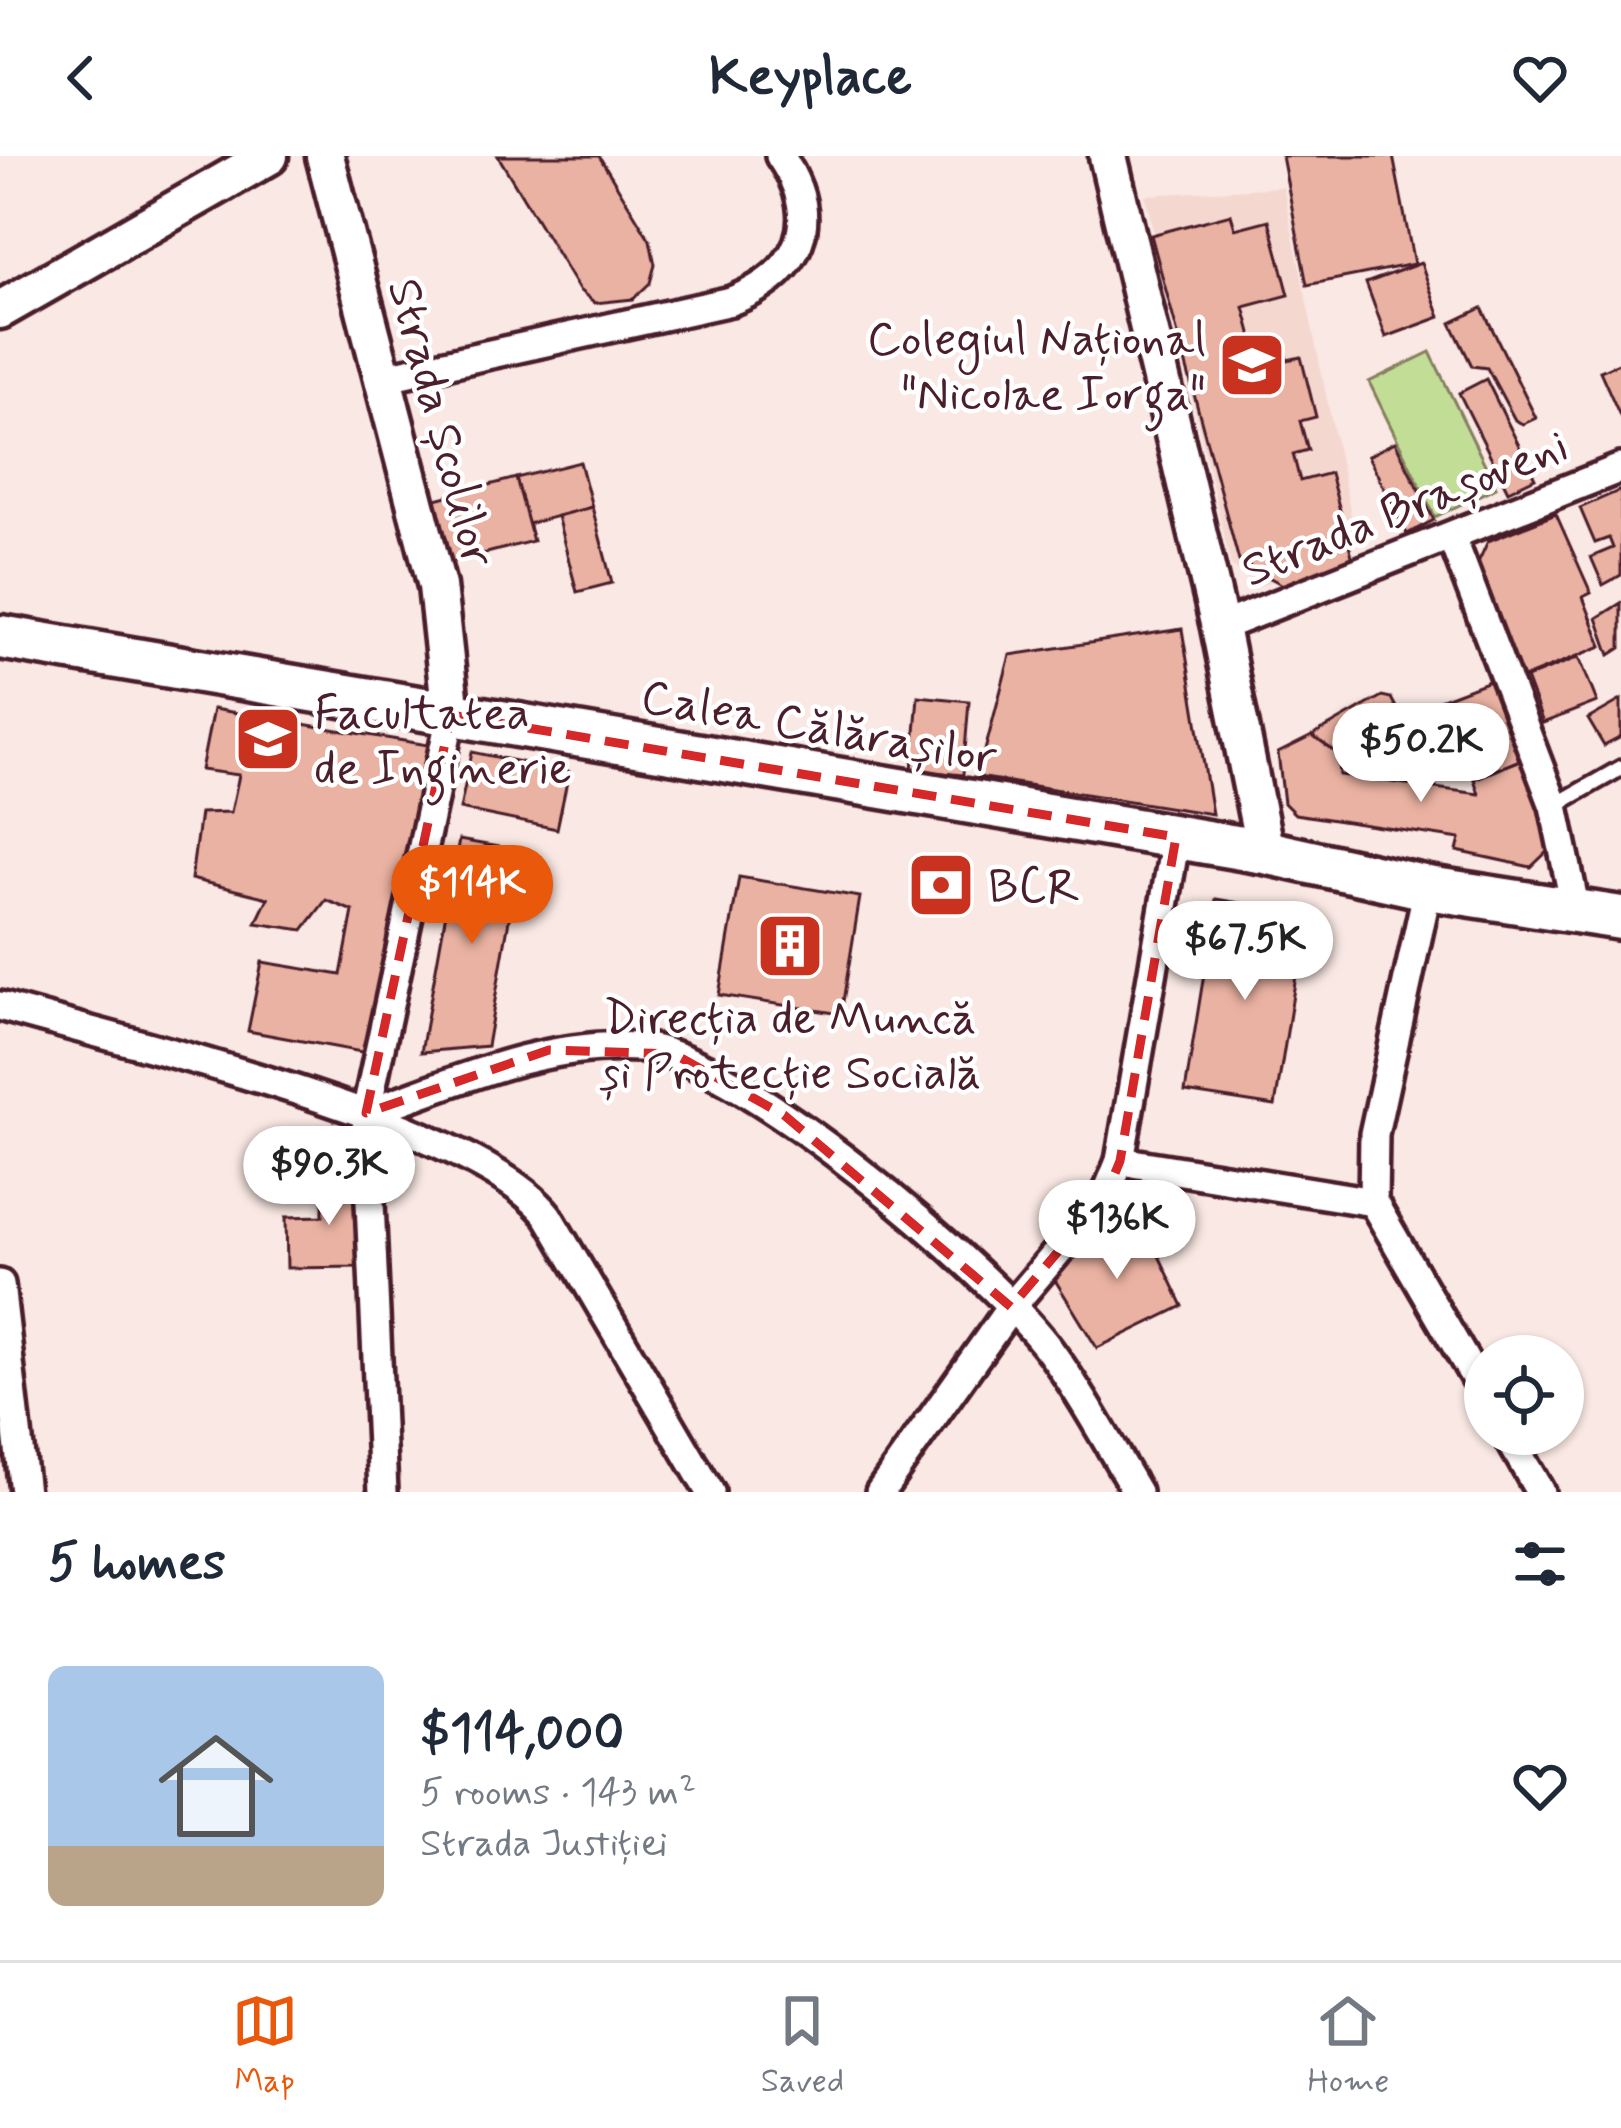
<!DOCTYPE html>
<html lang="en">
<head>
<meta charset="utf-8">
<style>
  :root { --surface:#fff; --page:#f2f2f3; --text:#1f2937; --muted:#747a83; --line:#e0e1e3; --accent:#ea580c }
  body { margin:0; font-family:Mynerve,sans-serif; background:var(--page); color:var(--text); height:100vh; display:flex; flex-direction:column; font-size:45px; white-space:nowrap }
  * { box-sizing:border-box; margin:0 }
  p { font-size:39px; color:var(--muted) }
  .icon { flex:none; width:66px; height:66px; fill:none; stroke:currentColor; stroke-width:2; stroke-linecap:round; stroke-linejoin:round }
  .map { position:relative; height:1336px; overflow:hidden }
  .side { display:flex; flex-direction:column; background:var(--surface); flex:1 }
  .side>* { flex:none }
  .fabs { position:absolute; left:1464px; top:1179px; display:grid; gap:24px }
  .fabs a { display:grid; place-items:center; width:120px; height:120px; border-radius:50%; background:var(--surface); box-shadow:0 3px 9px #0004; font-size:60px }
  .price { position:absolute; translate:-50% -102px; padding:0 27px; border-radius:42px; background:#fff; color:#222; font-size:39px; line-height:78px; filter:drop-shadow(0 3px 6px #0008) }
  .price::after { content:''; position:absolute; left:50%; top:72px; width:36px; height:27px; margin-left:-18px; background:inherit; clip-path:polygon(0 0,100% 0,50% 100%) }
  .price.active { background:var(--accent); color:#fff }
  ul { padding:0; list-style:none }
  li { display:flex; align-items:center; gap:36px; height:300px; padding:0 48px }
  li+li { border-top:3px solid var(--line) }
  li span { display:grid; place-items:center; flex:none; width:336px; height:240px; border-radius:18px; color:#555 }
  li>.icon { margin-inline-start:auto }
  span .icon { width:144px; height:144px; fill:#fffc; stroke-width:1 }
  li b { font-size:51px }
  h2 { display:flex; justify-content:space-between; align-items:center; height:144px; padding:0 48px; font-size:51px }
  header { display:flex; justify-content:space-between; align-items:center; height:156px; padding:0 48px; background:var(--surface); font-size:54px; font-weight:800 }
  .dock { display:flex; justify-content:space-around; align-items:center; height:168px; border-top:3px solid var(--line); background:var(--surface); font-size:33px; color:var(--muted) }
  .dock a { display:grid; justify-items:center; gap:6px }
  .dock .active { color:var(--accent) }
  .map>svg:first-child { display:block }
  .built { fill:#f4d8d0 }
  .garden { fill:#c2de96; stroke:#867e60; stroke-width:3 }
  .building { fill:#eab2a2; stroke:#4a1f2b; stroke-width:3 }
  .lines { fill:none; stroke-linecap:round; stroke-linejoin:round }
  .lane-casing { stroke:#4a1f2b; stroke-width:22 }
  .street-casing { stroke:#4a1f2b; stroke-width:36 }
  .secondary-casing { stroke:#4a1f2b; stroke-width:45 }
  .primary-casing { stroke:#4a1f2b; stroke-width:51 }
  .lane { stroke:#fff; stroke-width:14 }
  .street { stroke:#fff; stroke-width:27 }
  .secondary { stroke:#fff; stroke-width:36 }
  .primary { stroke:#fff; stroke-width:42 }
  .marked { fill:none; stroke:#d62828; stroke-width:9; stroke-dasharray:24 15; stroke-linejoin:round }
  .labels { text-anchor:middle; stroke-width:9; stroke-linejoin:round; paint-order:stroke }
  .poi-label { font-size:48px; fill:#4a1f2b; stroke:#fff; text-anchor:start }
  .street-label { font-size:48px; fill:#4a1f2b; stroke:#fff }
</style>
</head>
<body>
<header><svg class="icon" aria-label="back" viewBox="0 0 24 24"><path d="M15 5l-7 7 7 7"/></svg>Keyplace<svg class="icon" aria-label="heart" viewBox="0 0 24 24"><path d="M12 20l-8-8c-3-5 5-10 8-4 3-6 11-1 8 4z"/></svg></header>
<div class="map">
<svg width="1621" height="1336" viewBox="0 0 1621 1336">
  <rect width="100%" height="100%" fill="#f9e8e3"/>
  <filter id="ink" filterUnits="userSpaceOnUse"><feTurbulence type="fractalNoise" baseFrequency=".00833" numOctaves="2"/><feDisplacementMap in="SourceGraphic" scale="24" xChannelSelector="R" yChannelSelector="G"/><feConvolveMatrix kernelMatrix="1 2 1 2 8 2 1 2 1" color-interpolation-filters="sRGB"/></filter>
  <g filter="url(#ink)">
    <polygon class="built" points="1283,31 1355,378 1338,396 1260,430 1231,410 1145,39"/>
    <polygon class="garden" points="1430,196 1496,331 1435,361 1369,226"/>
    <g class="building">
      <polygon points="498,0 599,0 650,84 655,109 650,127 633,143 595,147 579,134"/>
      <polygon points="1282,0 1393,0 1414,108 1307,129"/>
      <polygon points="1231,58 1235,73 1269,64 1289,139 1244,151 1257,199 1284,192 1287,204 1301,201 1316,261 1300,265 1308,294 1293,298 1300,325 1330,317 1355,411 1285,430 1239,405 1151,79"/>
      <polygon points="1421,107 1440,161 1386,181 1366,127"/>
      <polygon points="1482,152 1536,262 1523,268 1515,264 1487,212 1472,210 1451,167"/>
      <polygon points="1621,206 1621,262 1600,215"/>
      <polygon points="1486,223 1535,322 1508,335 1459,237"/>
      <polygon points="1395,286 1434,364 1407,378 1368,300"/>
      <polygon points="580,306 592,351 528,368 516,322"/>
      <polygon points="516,322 533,385 444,408 428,345"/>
      <polygon points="1621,334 1621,419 1603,429 1591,401 1613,392 1609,382 1595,387 1580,352"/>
      <polygon points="592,351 612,427 577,436 557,360"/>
      <polygon points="1556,358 1591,437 1583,441 1602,490 1521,523 1477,409 1488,385"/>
      <polygon points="1621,447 1621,492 1610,499 1597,462"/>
      <polygon points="1182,473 1212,658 978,621 1010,499"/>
      <polygon points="1579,501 1597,546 1543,567 1526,522"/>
      <polygon points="1489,525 1520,604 1474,623 1453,572 1338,598 1312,580 1382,540 1391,542 1400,559"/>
      <polygon points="918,540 969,545 963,619 912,614"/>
      <polygon points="1621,544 1621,581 1604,590 1588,563"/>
      <polygon points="213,553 434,590 367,897 248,875 262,806 341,819 353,755 326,744 303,774 256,767 268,742 191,723 200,657 231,656 239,619 201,614"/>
      <polygon points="1312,580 1338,598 1340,619 1479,638 1474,623 1520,604 1554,689 1531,711 1457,695 1460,683 1295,658 1284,647 1278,597"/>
      <polygon points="472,596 569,616 557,673 460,653"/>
      <polygon points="459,684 521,695 487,890 421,896"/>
      <polygon points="739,721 860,741 841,858 719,839"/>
      <polygon points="1216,743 1306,758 1275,950 1185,936"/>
      <polygon points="323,1019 361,1019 362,1111 287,1112 286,1061 323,1060"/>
      <polygon points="1110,1055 1151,1083 1183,1150 1097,1192 1055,1124"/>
    </g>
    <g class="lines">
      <defs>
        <polyline id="lane" points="1554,650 1621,612"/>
        <g id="street">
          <path d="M 382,222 L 731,145 C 800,118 825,65 780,0"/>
          <polyline points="1452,382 1554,650 1576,755"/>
          <polyline points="1220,471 1621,312"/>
          <polyline points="1428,732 1374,978 1373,1046 1485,1239"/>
          <path d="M 0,850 C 125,887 475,965 548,1060 L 710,1336"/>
          <path d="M 366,957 C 455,926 543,885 639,891 C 736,897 992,1115 1051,1196 C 1083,1240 1109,1289 1137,1336"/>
          <polyline points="1120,1005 1373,1046"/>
          <polyline points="0,1128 24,1336"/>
          <polyline points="1507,1278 1540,1336"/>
          <polyline points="383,1336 366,957 451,559"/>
          <polyline points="880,1336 1011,1151 1106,1039 1120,1005 1176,681"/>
        </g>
        <g id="secondary">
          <polyline points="325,0 437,430 451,559"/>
          <polyline points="1108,0 1220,471 1265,696"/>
          <polyline points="0,154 269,0"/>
        </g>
        <polyline id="primary" points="0,481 1265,696 1428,732 1621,762"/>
      </defs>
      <use href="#lane" class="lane-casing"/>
      <use href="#street" class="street-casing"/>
      <use href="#secondary" class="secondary-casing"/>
      <use href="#primary" class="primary-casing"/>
      <use href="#lane" class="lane"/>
      <use href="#street" class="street"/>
      <use href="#secondary" class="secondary"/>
      <use href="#primary" class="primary"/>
    </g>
  </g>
  <path class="marked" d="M 451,559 L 1176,681 L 1120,1005 L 1106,1039 L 1011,1151 L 784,959 L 674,898 L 549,894 L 366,957 Z"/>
  <defs>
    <symbol id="university-square" viewBox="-11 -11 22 22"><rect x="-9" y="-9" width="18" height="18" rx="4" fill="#c8321e" stroke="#fff"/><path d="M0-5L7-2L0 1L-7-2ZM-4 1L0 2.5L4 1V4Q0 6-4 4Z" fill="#fff"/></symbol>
    <symbol id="bank-square" viewBox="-11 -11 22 22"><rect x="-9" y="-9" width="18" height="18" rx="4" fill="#c8321e" stroke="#fff"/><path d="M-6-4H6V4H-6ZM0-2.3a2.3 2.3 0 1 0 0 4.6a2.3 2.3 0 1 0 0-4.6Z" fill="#fff"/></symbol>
    <symbol id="building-square" viewBox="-11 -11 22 22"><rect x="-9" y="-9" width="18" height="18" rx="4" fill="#c8321e" stroke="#fff"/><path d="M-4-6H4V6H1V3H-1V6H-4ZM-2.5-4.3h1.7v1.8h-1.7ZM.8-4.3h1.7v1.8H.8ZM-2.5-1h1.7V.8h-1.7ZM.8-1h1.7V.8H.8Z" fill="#fff"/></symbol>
  </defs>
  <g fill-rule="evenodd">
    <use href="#university-square" x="1214" y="171" width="76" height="76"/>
    <use href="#university-square" x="230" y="545" width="76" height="76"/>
    <use href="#bank-square" x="903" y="691" width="76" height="76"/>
    <use href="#building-square" x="752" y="752" width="76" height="76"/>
  </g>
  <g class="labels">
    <g class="poi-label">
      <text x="1206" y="198" text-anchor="end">Colegiul Național<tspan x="1206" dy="55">"Nicolae Iorga"</tspan></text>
      <text x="314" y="572">Facultatea<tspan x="314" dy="55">de Inginerie</tspan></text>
      <text x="988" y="746">BCR</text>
      <text x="790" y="877" text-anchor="middle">Direcția de Muncă<tspan x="790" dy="55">și Protecție Socială</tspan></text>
    </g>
    <g class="street-label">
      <text transform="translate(443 266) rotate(75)" y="17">Strada Școlilor</text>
      <text transform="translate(1404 350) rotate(-22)" y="17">Strada Brașoveni</text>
      <text transform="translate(819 569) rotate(10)" y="17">Calea Călărașilor</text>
    </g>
  </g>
</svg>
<div class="fabs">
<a><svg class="icon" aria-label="locate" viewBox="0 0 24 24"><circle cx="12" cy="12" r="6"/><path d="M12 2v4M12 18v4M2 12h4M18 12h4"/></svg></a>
</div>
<b class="price" style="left:1421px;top:649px">$50.2K</b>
<b class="price active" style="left:472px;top:791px">$114K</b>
<b class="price" style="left:1245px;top:847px">$67.5K</b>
<b class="price" style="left:329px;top:1072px">$90.3K</b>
<b class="price" style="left:1117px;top:1126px">$136K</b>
</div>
<section class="side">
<h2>5 homes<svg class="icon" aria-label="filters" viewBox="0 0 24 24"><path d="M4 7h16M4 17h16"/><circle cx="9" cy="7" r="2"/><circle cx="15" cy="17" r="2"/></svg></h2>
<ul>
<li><span style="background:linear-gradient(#a9c7e8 75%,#b9a48a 0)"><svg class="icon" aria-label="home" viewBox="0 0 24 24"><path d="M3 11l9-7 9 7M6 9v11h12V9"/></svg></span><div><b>$114,000</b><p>5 rooms · 143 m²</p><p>Strada Justiției</p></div><svg class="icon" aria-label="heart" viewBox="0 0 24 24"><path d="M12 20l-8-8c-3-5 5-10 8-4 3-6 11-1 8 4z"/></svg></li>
</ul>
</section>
<nav class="dock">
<a class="active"><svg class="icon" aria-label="map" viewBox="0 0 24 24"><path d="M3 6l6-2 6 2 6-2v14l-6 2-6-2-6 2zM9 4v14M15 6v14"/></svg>Map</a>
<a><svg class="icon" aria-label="saved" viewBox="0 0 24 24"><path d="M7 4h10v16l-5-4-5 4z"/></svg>Saved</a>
<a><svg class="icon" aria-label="home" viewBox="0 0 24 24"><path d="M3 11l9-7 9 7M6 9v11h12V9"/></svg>Home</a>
</nav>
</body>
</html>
